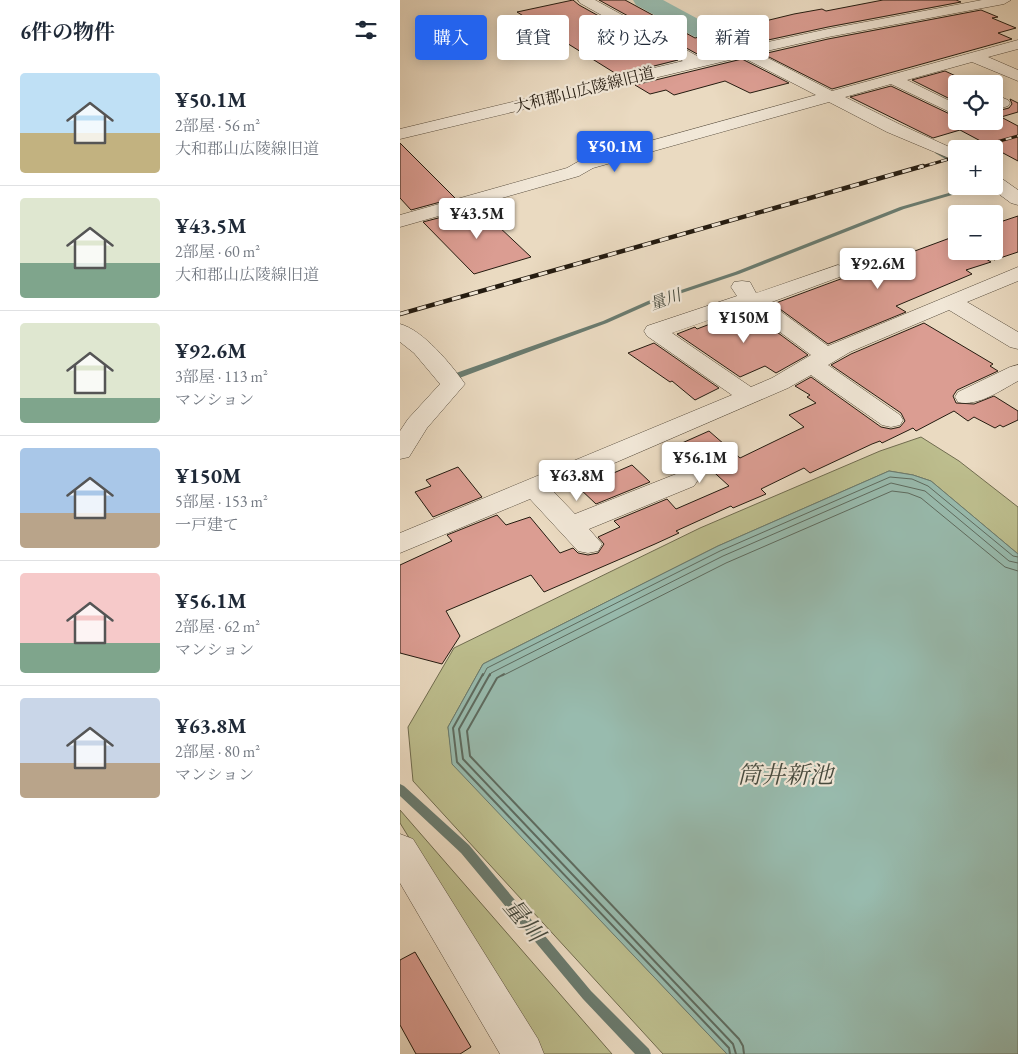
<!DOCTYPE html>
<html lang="ja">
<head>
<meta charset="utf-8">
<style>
  :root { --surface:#fff; --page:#f2f2f3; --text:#1f2937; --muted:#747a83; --line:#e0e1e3; --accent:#2563eb }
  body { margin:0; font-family:"EB Garamond","Noto Serif JP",serif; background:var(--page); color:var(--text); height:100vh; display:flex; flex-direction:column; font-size:19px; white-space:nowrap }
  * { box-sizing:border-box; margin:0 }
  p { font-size:16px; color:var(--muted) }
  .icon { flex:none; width:28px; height:28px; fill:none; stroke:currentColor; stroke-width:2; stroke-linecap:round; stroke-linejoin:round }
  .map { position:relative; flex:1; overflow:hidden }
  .details { display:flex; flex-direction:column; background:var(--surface); width:400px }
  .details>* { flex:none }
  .guide { position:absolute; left:15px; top:15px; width:475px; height:45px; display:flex; gap:10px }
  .fabs { position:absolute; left:548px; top:75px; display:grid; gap:10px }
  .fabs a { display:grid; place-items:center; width:55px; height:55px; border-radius:5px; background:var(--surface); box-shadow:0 2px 12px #0003; font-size:25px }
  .price { position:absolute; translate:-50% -42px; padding:0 11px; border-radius:5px; background:#fff; color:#222; font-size:16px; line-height:32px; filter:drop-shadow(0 1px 2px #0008) }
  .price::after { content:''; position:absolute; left:50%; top:30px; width:15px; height:11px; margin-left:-8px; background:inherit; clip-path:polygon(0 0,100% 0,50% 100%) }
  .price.on { background:var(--accent); color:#fff }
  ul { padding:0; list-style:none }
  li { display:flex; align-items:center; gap:15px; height:125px; padding:0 20px }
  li+li { border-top:1px solid var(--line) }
  li span { display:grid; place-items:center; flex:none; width:140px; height:100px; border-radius:5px; color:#555 }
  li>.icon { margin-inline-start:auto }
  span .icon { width:60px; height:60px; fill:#fffc; stroke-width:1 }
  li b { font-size:21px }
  h2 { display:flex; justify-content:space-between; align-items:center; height:60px; padding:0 20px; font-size:21px }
  .tag { padding:0 18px; border-radius:5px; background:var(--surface); box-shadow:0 2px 12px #0003; font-size:18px; line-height:45px }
  .tag.on { background:var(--accent); color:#fff }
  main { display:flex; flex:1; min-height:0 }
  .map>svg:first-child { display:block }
  .green { fill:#bdbe8e; stroke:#706c4f }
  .water { fill:#98bbae; stroke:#6a7b6f }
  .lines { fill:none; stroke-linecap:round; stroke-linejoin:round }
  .shore-far1 { stroke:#5e6b5f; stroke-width:1 }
  .shore { stroke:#5e6b5f; stroke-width:2 }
  .stream { fill:#6a7b6f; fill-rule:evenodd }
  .river { fill:#98bbae; fill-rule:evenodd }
  .building { fill:#db9d92; stroke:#241b10 }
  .minor-casing { stroke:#564b3c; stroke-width:1 }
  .minor { fill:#f1e7d7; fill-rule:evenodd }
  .rail-far1-casing { stroke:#241b10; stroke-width:3 }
  .rail-casing { stroke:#241b10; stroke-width:4.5 }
  .rail-far1 { stroke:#f1e7d7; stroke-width:2; stroke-dasharray:6; stroke-linecap:butt }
  .rail { stroke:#f1e7d7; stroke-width:3; stroke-dasharray:9; stroke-linecap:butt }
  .labels { text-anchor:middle; stroke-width:4.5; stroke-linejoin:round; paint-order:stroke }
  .far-street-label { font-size:16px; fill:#241b10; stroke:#f1e7d7 }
  .far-water-label { font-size:16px; font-style:italic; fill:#474b3f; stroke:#f1e7d7 }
  .near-water-label { font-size:24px; font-style:italic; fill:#474b3f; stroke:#f1e7d7 }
</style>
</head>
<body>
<main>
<section class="details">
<h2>6件の物件<svg class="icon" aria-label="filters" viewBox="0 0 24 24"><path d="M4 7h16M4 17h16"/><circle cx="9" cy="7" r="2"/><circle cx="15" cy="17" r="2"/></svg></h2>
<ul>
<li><span style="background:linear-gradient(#bfe0f5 60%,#c2b280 0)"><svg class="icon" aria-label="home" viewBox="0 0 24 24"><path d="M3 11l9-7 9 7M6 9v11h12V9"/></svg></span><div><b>¥50.1M</b><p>2部屋 · 56 m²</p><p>大和郡山広陵線旧道</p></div></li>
<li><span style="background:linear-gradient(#dfe7d0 65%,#7fa58c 0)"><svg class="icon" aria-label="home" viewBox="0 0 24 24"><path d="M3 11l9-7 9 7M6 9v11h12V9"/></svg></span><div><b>¥43.5M</b><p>2部屋 · 60 m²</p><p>大和郡山広陵線旧道</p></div></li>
<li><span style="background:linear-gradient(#dfe7d0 75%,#7fa58c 0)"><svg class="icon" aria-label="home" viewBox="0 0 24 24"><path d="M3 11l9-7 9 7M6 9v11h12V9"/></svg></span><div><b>¥92.6M</b><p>3部屋 · 113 m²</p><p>マンション</p></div></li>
<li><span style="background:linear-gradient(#a9c7e8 65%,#b9a48a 0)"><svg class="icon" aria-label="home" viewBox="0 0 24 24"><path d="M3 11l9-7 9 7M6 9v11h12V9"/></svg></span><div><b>¥150M</b><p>5部屋 · 153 m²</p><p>一戸建て</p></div></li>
<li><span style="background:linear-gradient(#f6c9c9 70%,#7fa58c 0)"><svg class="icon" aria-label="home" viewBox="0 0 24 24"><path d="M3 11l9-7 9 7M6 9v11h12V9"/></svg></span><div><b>¥56.1M</b><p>2部屋 · 62 m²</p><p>マンション</p></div></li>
<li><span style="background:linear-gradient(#c9d6e8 65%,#b9a48a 0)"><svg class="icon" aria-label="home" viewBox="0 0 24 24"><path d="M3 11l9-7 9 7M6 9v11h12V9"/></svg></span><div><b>¥63.8M</b><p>2部屋 · 80 m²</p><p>マンション</p></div></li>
</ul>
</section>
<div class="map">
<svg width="618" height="1054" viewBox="0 0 618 1054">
  <rect width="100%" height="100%" fill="#eadac1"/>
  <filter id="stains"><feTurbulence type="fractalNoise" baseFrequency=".004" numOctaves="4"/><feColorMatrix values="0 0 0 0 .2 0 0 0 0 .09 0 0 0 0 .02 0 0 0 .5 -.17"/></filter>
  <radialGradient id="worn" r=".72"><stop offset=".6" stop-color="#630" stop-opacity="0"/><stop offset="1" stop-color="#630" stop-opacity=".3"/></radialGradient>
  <g class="green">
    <polygon points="521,437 559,461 618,507 618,554 531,481 513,475 489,471 318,546 83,664 48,727 53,764 327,1054 263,1054 13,781 8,727 54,648 300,528 480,451"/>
    <polygon points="0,810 212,1054 142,1054 0,823"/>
  </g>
  <polygon class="water" points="489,471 513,475 531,481 618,554 618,1054 327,1054 52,764 48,727 83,664 318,546"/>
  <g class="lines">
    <g class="shore-far1">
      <polyline points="83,676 87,668 320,551 490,477 512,479 528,486 613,556 618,557"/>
      <polyline points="90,676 91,673 323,556 491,483 525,491 609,561 618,563"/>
      <polyline points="102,676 326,563 492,491 508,493 521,498 605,567 618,571"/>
    </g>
    <g class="shore">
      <polyline points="83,674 53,728 57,762 329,1048 330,1054"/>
      <polyline points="90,674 59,729 63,759 333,1044 336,1054"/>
      <polyline points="104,674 97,678 67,731 70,756 339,1039 343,1046 344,1054"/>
    </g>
    <g class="stream">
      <polygon points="535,151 539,151 556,161 556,165 535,153"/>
      <polygon points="573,186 583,186 504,209 339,274 252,303 207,323 62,377 52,382 46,382 45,380 56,373 203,321 248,301 335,272 500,207"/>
      <polygon points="0,784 4,786 69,845 191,991 249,1049 251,1054 235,1054 183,999 61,853 0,796"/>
    </g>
    <polygon class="river" points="233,0 263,0 311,26 315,31 311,36 302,39 293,36 236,5"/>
  </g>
  <g class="building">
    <polygon points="173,0 179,5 278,60 218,75 117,12"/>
    <polygon points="199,0 225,0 295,38 394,14 422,9 426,11 483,0 556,0 561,2 428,27 299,55"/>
    <polygon points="581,10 598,17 592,18 616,28 598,33 612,39 432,89 363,54 428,39"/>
    <polygon points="342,59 389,83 350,93 325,81 274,95 266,90 250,94 235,85"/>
    <polygon points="545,71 573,84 556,84 556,102 512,80"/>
    <polygon points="491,86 556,117 556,121 594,121 594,107 601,110 609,108 612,104 610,99 618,103 618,112 601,117 618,126 618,161 560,130 533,138 450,97"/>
    <polygon points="0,143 55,198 11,210 0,198"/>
    <polygon points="80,207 99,224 97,225 131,257 74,274 23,222"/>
    <polygon points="618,216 618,252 594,260 594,224"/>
    <polygon points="550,238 556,241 556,251 573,251 591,262 566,270 572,274 496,306 506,312 428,344 373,304 446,277 449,272 477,260 480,259 485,262"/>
    <polygon points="347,310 408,355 376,373 365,366 340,377 277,334 295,327 297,329"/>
    <polygon points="524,323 593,364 590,366 598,371 557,390 553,396 556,403 574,404 594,396 618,411 618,420 603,427 600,425 595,428 574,417 568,421 554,411 516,431 513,428 482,443 480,441 472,444 410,473 404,468 361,489 366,494 333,508 331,506 276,531 279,533 255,544 144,592 131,575 46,611 60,636 42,664 0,653 0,565 52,541 47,535 97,515 106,525 130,517 160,553 173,548 178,553 188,555 198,553 204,544 198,537 220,527 214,521 267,499 276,509 329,486 282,443 309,431 340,458 404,427 389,415 416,403 407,397 410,395 395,386 411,377 481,427 491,429 500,427 505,421 501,413 431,365 451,354"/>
    <polygon points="254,343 319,388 295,400 272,381 270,382 228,353"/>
    <polygon points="232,465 250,482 196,504 179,488"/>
    <polygon points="58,467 82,497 33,517 15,492 31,486 26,480"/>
    <polygon points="15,952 71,1047 60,1054 16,1054 0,1025 0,960"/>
  </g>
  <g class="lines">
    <defs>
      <g id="minor">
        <polygon points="178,0 195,0 299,57 428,29 582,0 611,0 604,4 428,37 358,53 432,91 618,40 618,49 588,57 618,70 618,81 572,62 507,80 556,104 556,115 491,84 445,97 499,124 556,150 556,161 487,132 429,102 193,168 179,176 0,227 0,215 167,168 181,160 416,95 342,57 0,139 0,129 283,61 180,3"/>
        <polygon points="594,94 608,100 610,103 608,106 602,108 594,105"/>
        <polygon points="594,177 601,178 618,190 618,205 611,203 588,186 594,186"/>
        <path d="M 438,265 L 445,267 L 448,271 L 445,275 L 369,303 L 428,346 L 618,267 L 618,281 L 567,302 L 618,332 L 618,349 L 610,347 L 549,310 L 450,352 L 428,365 L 500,415 L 503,420 L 500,425 L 491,427 L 482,425 L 411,375 L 388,388 L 152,490 L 175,514 L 276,474 L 285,472 L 294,474 L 298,480 L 294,486 L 189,529 L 202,544 L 198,551 L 188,553 L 178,551 L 130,499 L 0,553 L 0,533 L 332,395 L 247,336 L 244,331 L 247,326 L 337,296 L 331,287 L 334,282 L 342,281 L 350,282 L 356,293 ZM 346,307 L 411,355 L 372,378 L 351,387 L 272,333 Z"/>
        <path d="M 0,324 C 23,330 51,364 65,384 L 27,428 L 9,457 L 0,459 L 0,431 L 8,419 L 40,384 L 14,353 L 0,342 Z"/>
        <path d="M 618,365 L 618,381 C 601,390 578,407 558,402 L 555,397 L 558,392 L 610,367 Z"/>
        <polygon points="0,834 13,839 138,1039 144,1054 100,1054 0,883"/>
      </g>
    </defs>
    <use href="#minor" class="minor-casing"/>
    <use href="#minor" class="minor"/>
    <defs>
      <g id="rail-far1">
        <polyline points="571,149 618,136"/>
        <polyline points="518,168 556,157"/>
      </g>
      <polyline id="rail" points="0,314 523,166"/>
    </defs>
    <use href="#rail-far1" class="rail-far1-casing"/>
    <use href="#rail" class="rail-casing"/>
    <use href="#rail-far1" class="rail-far1"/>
    <use href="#rail" class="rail"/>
  </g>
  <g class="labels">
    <g class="far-street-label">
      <text transform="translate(184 89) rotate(-14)" y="6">大和郡山広陵線旧道</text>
    </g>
    <g class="far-water-label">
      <text transform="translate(265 299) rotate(-20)" y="6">量川</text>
    </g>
    <g class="near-water-label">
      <text x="385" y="783">筒井新池</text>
      <text transform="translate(124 920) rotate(50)" y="8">量川</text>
    </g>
  </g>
  <rect width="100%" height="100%" filter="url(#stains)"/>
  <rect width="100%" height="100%" fill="url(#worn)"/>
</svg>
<div class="fabs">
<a><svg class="icon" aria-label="locate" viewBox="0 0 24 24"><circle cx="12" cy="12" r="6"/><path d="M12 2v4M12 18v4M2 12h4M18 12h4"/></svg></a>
<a>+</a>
<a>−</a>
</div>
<b class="price on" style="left:215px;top:173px">¥50.1M</b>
<b class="price" style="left:77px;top:240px">¥43.5M</b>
<b class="price" style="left:478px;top:290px">¥92.6M</b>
<b class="price" style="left:344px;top:344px">¥150M</b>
<b class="price" style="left:300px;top:484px">¥56.1M</b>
<b class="price" style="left:177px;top:502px">¥63.8M</b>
<div class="guide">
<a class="tag on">購入</a>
<a class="tag">賃貸</a>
<a class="tag">絞り込み</a>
<a class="tag">新着</a>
</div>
</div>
</main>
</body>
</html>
